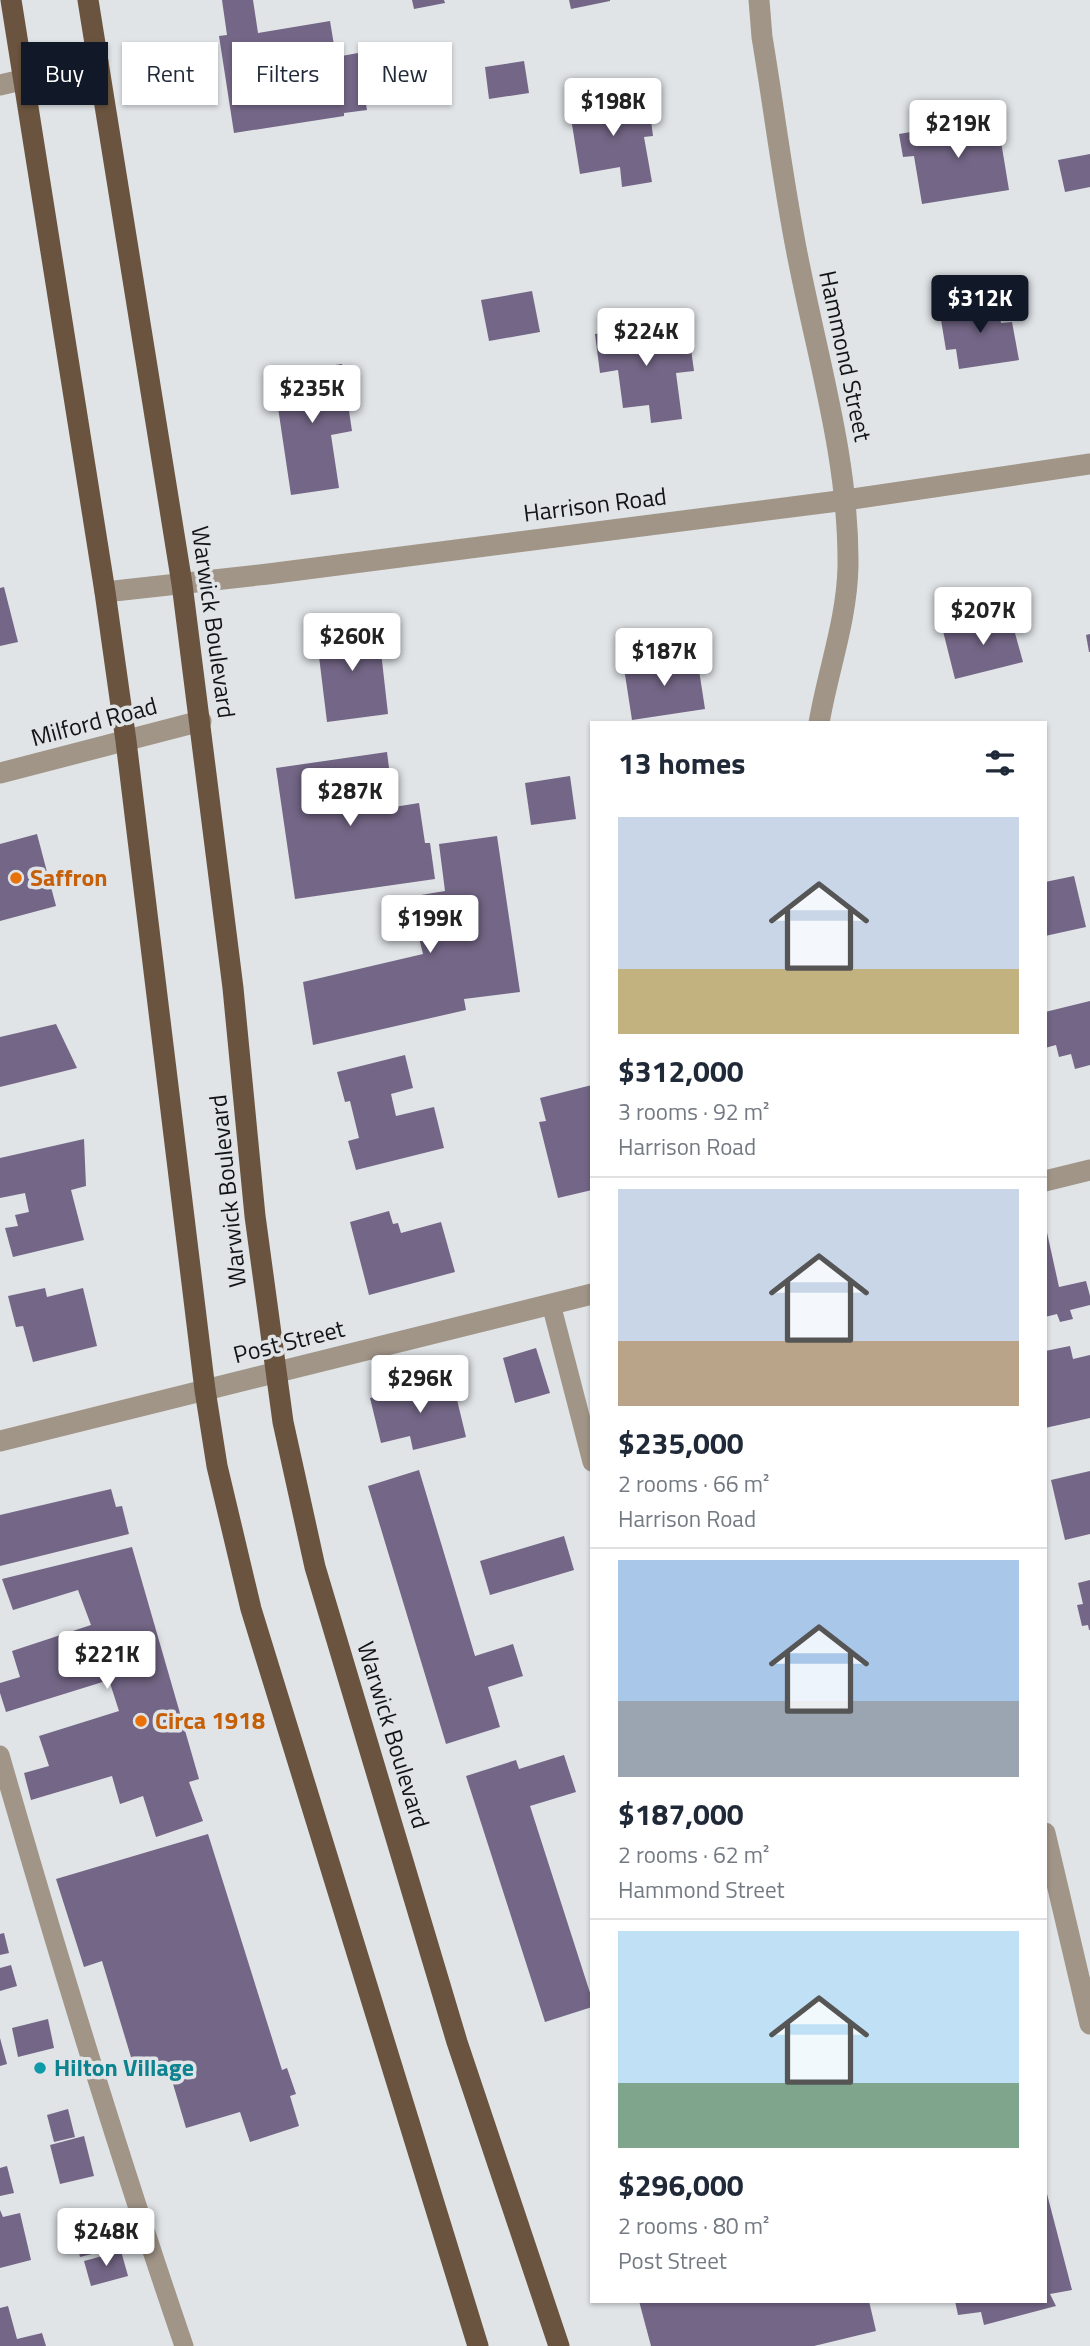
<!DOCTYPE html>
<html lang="en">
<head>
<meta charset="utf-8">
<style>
  :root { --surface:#fff; --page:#f6f6f7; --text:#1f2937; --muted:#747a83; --line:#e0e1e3; --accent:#111827 }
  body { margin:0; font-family:"Titillium Web",sans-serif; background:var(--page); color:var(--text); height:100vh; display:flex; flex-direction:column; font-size:26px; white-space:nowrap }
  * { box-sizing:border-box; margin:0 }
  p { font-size:23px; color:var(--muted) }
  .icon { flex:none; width:38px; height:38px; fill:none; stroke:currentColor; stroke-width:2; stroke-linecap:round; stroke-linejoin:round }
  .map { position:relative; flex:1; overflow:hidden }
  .sheet { position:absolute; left:590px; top:721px; width:457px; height:1582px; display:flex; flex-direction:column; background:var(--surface); border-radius:0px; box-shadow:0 2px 5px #0004 }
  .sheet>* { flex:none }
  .top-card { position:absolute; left:21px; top:42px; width:464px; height:63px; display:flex; gap:14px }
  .price { position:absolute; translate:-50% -60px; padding:0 16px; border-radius:7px; background:#fff; color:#222; font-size:23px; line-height:46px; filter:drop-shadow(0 2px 4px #0008) }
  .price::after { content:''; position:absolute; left:50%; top:42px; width:21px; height:16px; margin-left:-10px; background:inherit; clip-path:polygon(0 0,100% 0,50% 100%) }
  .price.on { background:var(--accent); color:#fff }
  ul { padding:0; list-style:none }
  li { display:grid; align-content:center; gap:14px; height:371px; padding:0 28px }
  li+li { border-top:2px solid var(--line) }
  li span { display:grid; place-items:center; height:217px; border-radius:0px; color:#555 }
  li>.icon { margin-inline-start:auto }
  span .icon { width:126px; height:126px; fill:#fffc; stroke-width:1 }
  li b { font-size:30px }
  h2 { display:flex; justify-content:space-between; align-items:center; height:84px; padding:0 28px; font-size:30px }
  .chip { padding:0 24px; border-radius:0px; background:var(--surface); box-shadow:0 2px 5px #0004; font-size:24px; line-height:63px }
  .chip.on { background:var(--accent); color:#fff }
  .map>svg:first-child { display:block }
  .building { fill:#736686 }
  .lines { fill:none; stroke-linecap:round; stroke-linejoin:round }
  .lane { stroke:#a19588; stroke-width:19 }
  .street { stroke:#a19588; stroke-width:21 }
  .primary { stroke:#6a543f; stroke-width:21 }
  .food-dot { fill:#e8710a; stroke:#e0e4e7; stroke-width:2.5 }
  .culture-dot { fill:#0f9aa8; stroke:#e0e4e7; stroke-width:2.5 }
  .labels { text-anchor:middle; stroke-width:7; stroke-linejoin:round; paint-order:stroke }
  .street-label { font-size:24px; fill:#131415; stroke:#e0e4e7 }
  .food-label { font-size:24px; font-weight:bold; fill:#c56008; stroke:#e0e4e7; text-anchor:start }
  .culture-label { font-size:24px; font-weight:bold; fill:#0d838f; stroke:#e0e4e7; text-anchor:start }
</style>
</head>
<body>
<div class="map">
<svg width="1090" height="2346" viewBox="0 0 1090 2346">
  <rect width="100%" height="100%" fill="#e0e4e7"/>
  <g class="building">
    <polygon points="222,0 253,0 258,33 330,21 336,57 358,53 367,110 344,113 344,116 234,133 219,36 227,35"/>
    <polygon points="412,0 444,0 445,3 414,9"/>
    <polygon points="569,0 610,0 610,1 571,9"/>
    <polygon points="524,61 529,93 489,99 485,67"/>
    <polygon points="636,94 639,115 650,113 653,136 644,137 652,182 622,187 620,167 580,174 569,106"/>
    <polygon points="997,117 1009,190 922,204 914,156 903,157 899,134"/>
    <polygon points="1090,154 1090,187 1065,192 1058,160"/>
    <polygon points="532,291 540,332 489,341 481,300"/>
    <polygon points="996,293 1001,323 1012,322 1019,360 959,369 956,349 946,350 940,314 979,307 977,295"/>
    <polygon points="673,324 676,351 691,349 694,371 676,373 682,419 651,423 649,405 623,408 618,370 600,373 595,334"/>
    <polygon points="342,364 352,431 331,435 339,488 291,495 273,374"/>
    <polygon points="4,587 18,642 0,646 0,588"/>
    <polygon points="1010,615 1023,662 955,679 943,631"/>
    <polygon points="378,625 388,714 327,722 316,632"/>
    <polygon points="1090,634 1090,652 1089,652 1086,635"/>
    <polygon points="697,657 705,709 632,720 624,668"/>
    <polygon points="387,752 394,807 419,803 425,843 430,843 435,879 295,899 276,768"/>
    <polygon points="570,776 576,819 531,825 525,783"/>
    <polygon points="37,834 56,906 0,921 0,844"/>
    <polygon points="497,836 520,992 464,999 466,1010 313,1045 303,982 423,954 409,897 445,891 439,844"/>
    <polygon points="1074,876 1086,927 1045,936 1045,882"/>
    <polygon points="1090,1001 1090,1065 1075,1069 1071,1054 1059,1057 1056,1045 1045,1048 1045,1012"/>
    <polygon points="56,1024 77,1068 0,1087 0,1037"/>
    <polygon points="405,1055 413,1088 391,1094 396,1116 434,1107 444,1148 356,1170 348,1141 359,1138 350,1101 345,1102 337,1072"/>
    <polygon points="592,1085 592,1190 558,1198 539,1122 546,1121 540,1098"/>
    <polygon points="84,1139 86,1186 71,1190 84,1240 13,1257 5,1228 18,1226 15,1215 29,1212 25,1193 0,1198 0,1158"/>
    <polygon points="389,1211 393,1224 398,1223 401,1233 441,1222 455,1272 369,1295 350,1222"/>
    <polygon points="1046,1228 1059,1287 1086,1281 1090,1296 1090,1305 1070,1310 1073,1319 1060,1322 1057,1314 1045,1317"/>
    <polygon points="45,1288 47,1297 83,1288 97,1346 33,1362 23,1326 16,1327 8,1296"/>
    <polygon points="1070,1346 1073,1359 1090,1355 1090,1418 1045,1428 1045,1351"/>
    <polygon points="536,1348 550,1393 515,1403 503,1358"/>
    <polygon points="452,1379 466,1437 413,1450 410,1436 381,1443 370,1398"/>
    <polygon points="419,1470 475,1656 513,1644 523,1676 488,1687 500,1727 446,1744 368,1486"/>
    <polygon points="1090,1471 1090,1534 1065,1540 1051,1480"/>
    <polygon points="111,1489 116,1507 122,1506 129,1534 0,1566 0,1515"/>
    <polygon points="564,1536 574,1570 490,1595 480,1561"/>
    <polygon points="132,1547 199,1779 189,1782 203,1821 156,1837 143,1796 120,1804 112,1776 31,1800 24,1773 49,1766 39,1736 119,1711 109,1680 6,1712 0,1693 0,1683 20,1677 12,1651 91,1625 78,1590 13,1610 2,1579"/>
    <polygon points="1090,1580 1090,1630 1089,1630 1088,1625 1082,1626 1077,1605 1083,1604 1078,1583"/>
    <polygon points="564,1755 576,1792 530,1806 592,1999 592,2007 545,2022 466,1776 516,1760 519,1769"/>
    <polygon points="208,1834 282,2070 287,2068 296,2094 290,2096 299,2126 250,2142 240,2112 186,2128 168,2067 137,2077 102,1961 84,1967 56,1879"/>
    <polygon points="4,1933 9,1953 0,1955 0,1934"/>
    <polygon points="11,1965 17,1986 0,1991 0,1968"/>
    <polygon points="48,2019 54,2048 18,2057 12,2028"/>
    <polygon points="0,2038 7,2064 0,2066"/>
    <polygon points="66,2059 70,2073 59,2076 56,2062"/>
    <polygon points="68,2109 75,2137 54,2142 47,2115"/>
    <polygon points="84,2136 94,2176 60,2184 50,2145"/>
    <polygon points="7,2166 14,2193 0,2196 0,2168"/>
    <polygon points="1046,2190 1072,2290 1050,2294 1056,2306 984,2325 981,2312 958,2315 955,2301 1045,2301"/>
    <polygon points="0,2210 3,2217 20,2213 31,2260 0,2268"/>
    <polygon points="110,2221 116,2248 80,2257 73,2230"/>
    <polygon points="121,2251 128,2276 91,2286 84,2261"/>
    <polygon points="639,2301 869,2301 876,2331 814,2346 651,2346"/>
    <polygon points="8,2306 17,2339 42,2333 46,2346 0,2346 0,2308"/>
  </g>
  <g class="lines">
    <g class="lane">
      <polyline points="551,1304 592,1462"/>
      <path d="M 0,1755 C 57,1953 117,2151 184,2346"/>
    </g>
    <g class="street">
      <path d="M 759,0 L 762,37 C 775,114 784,192 800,268 C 820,367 849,464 848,566 C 847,620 828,670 819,723"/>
      <polyline points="0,85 98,62"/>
      <polyline points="105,592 268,574 846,500 1090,464"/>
      <polyline points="0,773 201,721"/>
      <polyline points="1045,1181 1090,1170"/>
      <polyline points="0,1441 592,1294"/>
      <polyline points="1045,1833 1090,2024"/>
    </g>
    <g class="primary">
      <polyline points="11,0 105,592 126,741 205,1390 217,1466 251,1609 478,2346"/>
      <polyline points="88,0 182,584 233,988 255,1216 283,1422 315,1567 457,2042 559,2346"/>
    </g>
  </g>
  <g class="food-dot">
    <circle cx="16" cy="878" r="7"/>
    <circle cx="141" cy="1721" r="7"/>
  </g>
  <circle class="culture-dot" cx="40" cy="2068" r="7"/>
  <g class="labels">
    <g class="street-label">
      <text transform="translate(845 356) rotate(78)" y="8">Hammond Street</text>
      <text transform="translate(595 505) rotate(-7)" y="8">Harrison Road</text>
      <text transform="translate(213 622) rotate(82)" y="8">Warwick Boulevard</text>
      <text transform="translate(94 722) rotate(-15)" y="8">Milford Road</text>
      <text transform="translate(228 1191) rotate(-96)" y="8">Warwick Boulevard</text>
      <text transform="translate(289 1342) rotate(-14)" y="8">Post Street</text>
      <text transform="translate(393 1735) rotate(73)" y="8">Warwick Boulevard</text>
    </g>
    <g class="food-label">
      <text x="30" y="886">Saffron</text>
      <text x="155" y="1729">Circa 1918</text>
    </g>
    <g class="culture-label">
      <text x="54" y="2076">Hilton Village</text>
    </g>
  </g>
</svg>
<b class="price" style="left:613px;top:138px">$198K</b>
<b class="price" style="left:958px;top:160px">$219K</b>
<b class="price on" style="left:980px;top:335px">$312K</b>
<b class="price" style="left:646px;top:368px">$224K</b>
<b class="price" style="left:312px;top:425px">$235K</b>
<b class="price" style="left:983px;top:647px">$207K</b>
<b class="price" style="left:352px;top:673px">$260K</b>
<b class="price" style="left:664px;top:688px">$187K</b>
<b class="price" style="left:350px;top:828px">$287K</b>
<b class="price" style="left:430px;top:955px">$199K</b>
<b class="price" style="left:420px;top:1415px">$296K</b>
<b class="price" style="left:107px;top:1691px">$221K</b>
<b class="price" style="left:106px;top:2268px">$248K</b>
<div class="top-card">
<a class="chip on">Buy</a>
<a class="chip">Rent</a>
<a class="chip">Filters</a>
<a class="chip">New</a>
</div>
<section class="sheet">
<h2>13 homes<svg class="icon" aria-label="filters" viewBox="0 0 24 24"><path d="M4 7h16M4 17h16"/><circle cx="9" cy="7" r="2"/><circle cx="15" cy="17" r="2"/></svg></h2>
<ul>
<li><span style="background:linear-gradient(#c9d6e8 70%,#c2b280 0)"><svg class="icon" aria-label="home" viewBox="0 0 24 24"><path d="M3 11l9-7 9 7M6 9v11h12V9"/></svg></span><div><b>$312,000</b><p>3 rooms · 92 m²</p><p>Harrison Road</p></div></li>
<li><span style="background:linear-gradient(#c9d6e8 70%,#b9a48a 0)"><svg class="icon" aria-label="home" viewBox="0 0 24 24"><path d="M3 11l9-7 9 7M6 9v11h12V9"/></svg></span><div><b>$235,000</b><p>2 rooms · 66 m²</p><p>Harrison Road</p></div></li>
<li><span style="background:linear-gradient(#a9c7e8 65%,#9aa5b1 0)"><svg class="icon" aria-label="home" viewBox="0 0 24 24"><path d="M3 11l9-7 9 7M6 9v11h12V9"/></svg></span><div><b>$187,000</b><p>2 rooms · 62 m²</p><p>Hammond Street</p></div></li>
<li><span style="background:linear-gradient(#bfe0f5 70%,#7fa58c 0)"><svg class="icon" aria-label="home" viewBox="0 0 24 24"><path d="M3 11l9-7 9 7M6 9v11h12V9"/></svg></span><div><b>$296,000</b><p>2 rooms · 80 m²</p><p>Post Street</p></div></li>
</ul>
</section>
</div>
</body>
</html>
